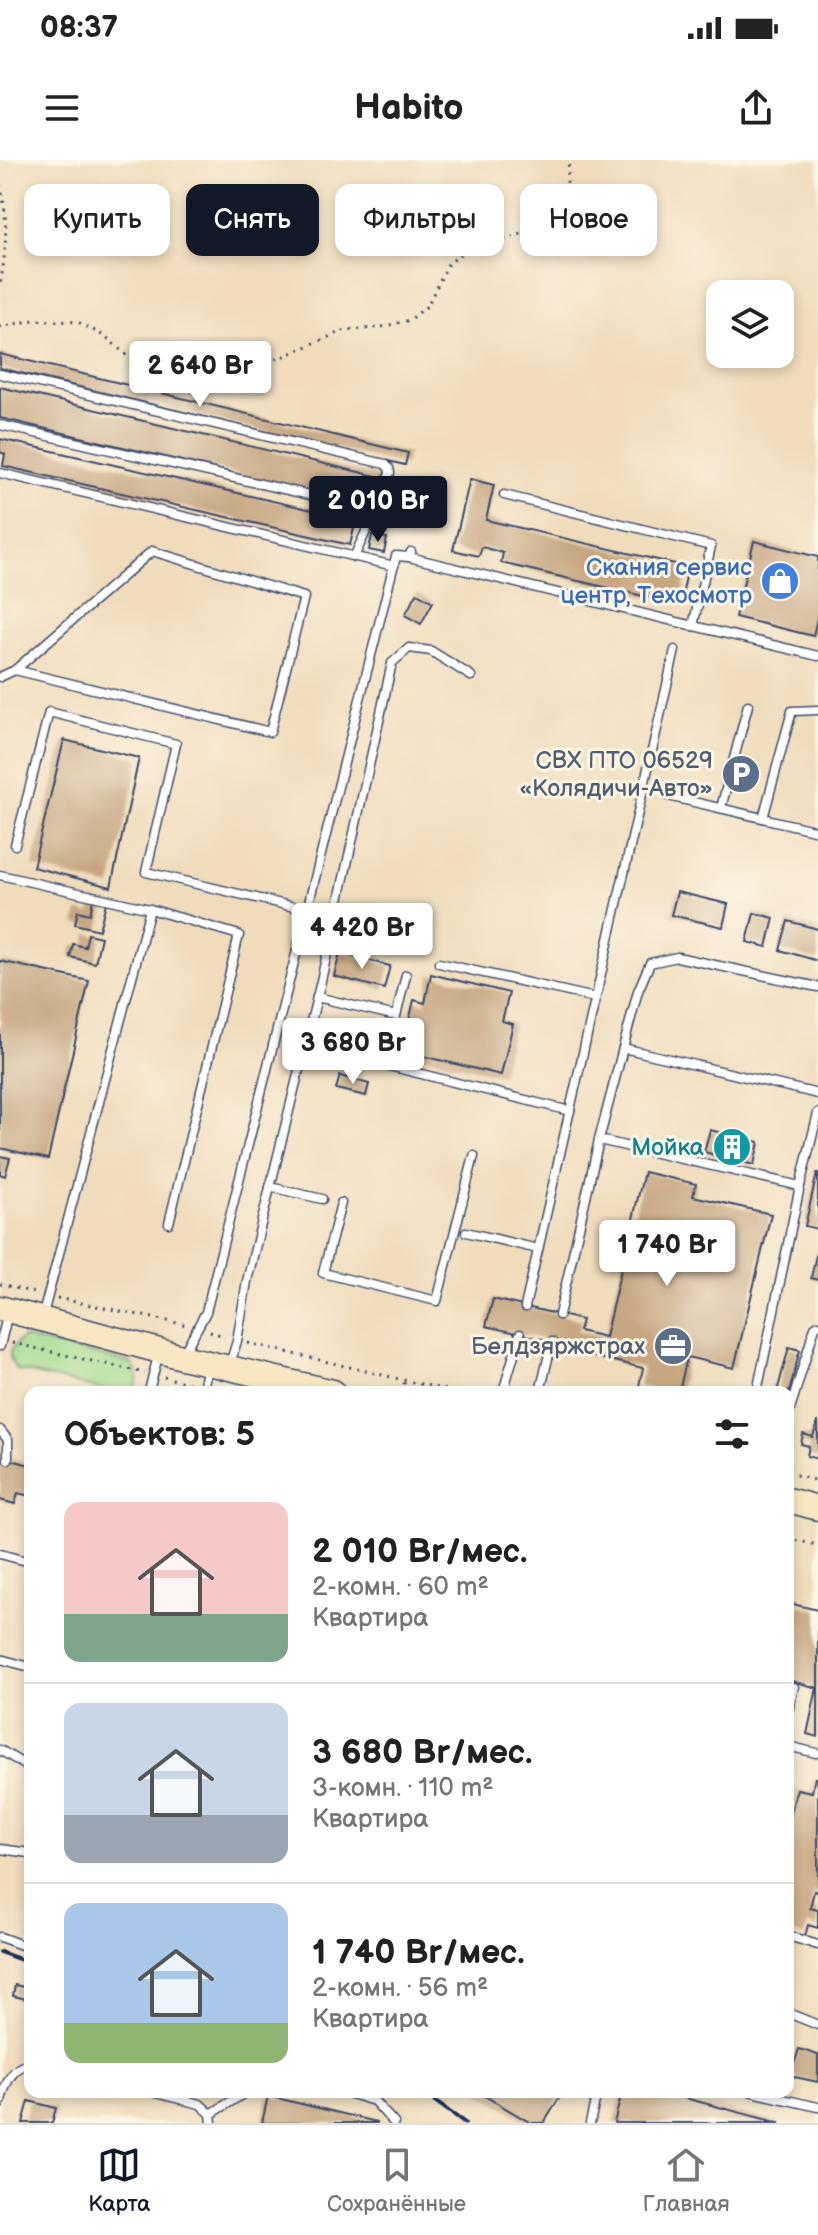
<!DOCTYPE html>
<html lang="ru">
<head>
<meta charset="utf-8">
<style>
  :root { --surface:#fff; --page:#f2f2f2; --text:#222; --muted:#767676; --line:#e0e0e0; --accent:#111827 }
  body { margin:0; font-family:"Balsamiq Sans",sans-serif; background:var(--page); color:var(--text); height:100vh; display:flex; flex-direction:column; font-size:30px; white-space:nowrap }
  * { box-sizing:border-box; margin:0 }
  p { font-size:26px; color:var(--muted) }
  .icon { flex:none; width:44px; height:44px; fill:none; stroke:currentColor; stroke-width:2; stroke-linecap:round; stroke-linejoin:round }
  .map { position:relative; flex:1; overflow:hidden }
  .panel { position:absolute; left:24px; top:1226px; width:770px; height:712px; display:flex; flex-direction:column; background:var(--surface); border-radius:16px; box-shadow:0 4px 12px #0003 }
  .panel>* { flex:none }
  .top-card { position:absolute; left:24px; top:24px; width:770px; height:72px; display:flex; gap:16px }
  .buttons { position:absolute; left:706px; top:120px; display:grid; gap:16px }
  .buttons a { display:grid; place-items:center; width:88px; height:88px; border-radius:16px; background:var(--surface); box-shadow:0 4px 12px #0003; font-size:40px }
  .price { position:absolute; translate:-50% -68px; padding:0 18px; border-radius:8px; background:#fff; color:#222; font-size:26px; line-height:52px; filter:drop-shadow(0 2px 4px #0008) }
  .price::after { content:''; position:absolute; left:50%; top:48px; width:24px; height:18px; margin-left:-12px; background:inherit; clip-path:polygon(0 0,100% 0,50% 100%) }
  .price.current { background:var(--accent); color:#fff }
  ul { padding:0; list-style:none }
  li { display:flex; align-items:center; gap:24px; height:200px; padding:0 40px }
  li+li { border-top:2px solid var(--line) }
  li span { display:grid; place-items:center; flex:none; width:224px; height:160px; border-radius:16px; color:#555 }
  li>.icon { margin-inline-start:auto }
  span .icon { width:96px; height:96px; fill:#fffc; stroke-width:1 }
  li b { font-size:34px }
  h2 { display:flex; justify-content:space-between; align-items:center; height:96px; padding:0 40px; font-size:34px }
  .tag { padding:0 28px; border-radius:16px; background:var(--surface); box-shadow:0 4px 12px #0003; font-size:28px; line-height:72px }
  .tag.current { background:var(--accent); color:#fff }
  .status { display:flex; justify-content:space-between; align-items:center; height:56px; padding:0 40px; background:var(--surface); direction:ltr }
  .status svg { height:22px; fill:currentColor }
  header { display:flex; justify-content:space-between; align-items:center; height:104px; padding:0 40px; background:var(--surface); font-size:36px; font-weight:700 }
  .menu { display:flex; justify-content:space-around; align-items:center; height:112px; border-top:2px solid var(--line); background:var(--surface); font-size:22px; color:var(--muted) }
  .menu a { display:grid; justify-items:center; gap:4px }
  .menu .current { color:var(--accent) }
  .map>svg:first-child { display:block }
  .green { fill:#a2da8c; stroke:#5e8475; stroke-width:2 }
  .building { fill:#c7a782 }
  .lines { fill:none; stroke-linecap:round; stroke-linejoin:round }
  .lane-casing { stroke:#3b496c; stroke-width:11 }
  .secondary-casing { stroke:#3b496c; stroke-width:27 }
  .path { stroke:#3b496c; stroke-width:3; stroke-dasharray:2 6; stroke-linecap:butt }
  .lane { stroke:#fff; stroke-width:8 }
  .secondary { stroke:#f9e7c3; stroke-width:24 }
  .rail { stroke:#1b2f5e; stroke-width:4 }
  .labels { text-anchor:middle; stroke-width:6; stroke-linejoin:round; paint-order:stroke }
  .shop-label { font-size:24px; fill:#366cbe; stroke:#fcf5e5; text-anchor:end }
  .service-label { font-size:24px; fill:#4e5e75; stroke:#fcf5e5; text-anchor:end }
  .culture-label { font-size:24px; fill:#0d838f; stroke:#fcf5e5; text-anchor:end }
</style>
</head>
<body>
<div class="status"><b>08:37</b><svg viewBox="0 0 49 12"><path d="M0 12V9h3v3zM5 12V6h3v6zM10 12V3h3v9zM15 12V0h3v12zM26 1h20v11H26zM47 4h2v5h-2z"/></svg></div>
<header><svg class="icon" aria-label="menu" viewBox="0 0 24 24"><path d="M4 6h16M4 12h16M4 18h16"/></svg>Habito<svg class="icon" aria-label="share" viewBox="0 0 24 24"><path d="M12 15V3M7 8l5-5 5 5M5 13v7h14v-7"/></svg></header>
<div class="map">
<svg width="818" height="1963" viewBox="0 0 818 1963">
  <rect width="100%" height="100%" fill="#fcf5e5"/>
  <filter id="ink" filterUnits="userSpaceOnUse"><feTurbulence type="fractalNoise" baseFrequency=".0125" numOctaves="2"/><feDisplacementMap in="SourceGraphic" scale="16" xChannelSelector="R" yChannelSelector="G"/><feConvolveMatrix kernelMatrix="1 2 1 2 8 2 1 2 1" color-interpolation-filters="sRGB"/></filter>
  <filter id="wash" filterUnits="userSpaceOnUse"><feTurbulence type="fractalNoise" baseFrequency=".006" numOctaves="4" result="noise"/><feDisplacementMap in="SourceGraphic" scale="32" xChannelSelector="R" yChannelSelector="G"/><feGaussianBlur stdDeviation="1.8" result="paint"/><feColorMatrix in="noise" values="0 0 0 0 0 0 0 0 0 0 0 0 0 0 0 0 0 1.4 0 .05"/><feComposite in="paint" operator="in"/></filter>
  <g filter="url(#wash)">
    <rect width="100%" height="100%" fill="#f0dcbb"/>
    <path class="green" d="M 24,1178 L 131,1203 C 139,1212 142,1228 127,1232 C 122,1233 117,1232 112,1232 L 17,1210 C 5,1197 10,1185 24,1178 Z"/>
    <g id="blocks">
      <g class="building">
        <polygon points="0,194 408,293 405,305 0,208"/>
        <polygon points="0,227 380,317 373,346 0,258"/>
        <polygon points="0,279 356,360 350,385 3,306 5,294 0,292"/>
        <polygon points="470,319 494,325 486,360 688,407 681,441 657,435 656,439 501,403 503,393 482,387 479,396 453,390"/>
        <polygon points="372,375 387,378 384,393 369,390"/>
        <polygon points="754,381 818,397 818,454 813,476 735,457"/>
        <polygon points="417,433 433,442 421,464 405,455"/>
        <polygon points="64,580 139,598 111,727 33,707"/>
        <polygon points="677,732 728,744 723,767 671,755"/>
        <polygon points="93,740 106,743 99,770 75,764 78,751 90,754"/>
        <polygon points="754,753 774,758 767,787 747,782"/>
        <polygon points="788,761 818,769 818,801 780,790"/>
        <polygon points="88,774 101,777 95,803 70,797 73,784 85,787"/>
        <polygon points="340,793 390,806 384,829 334,816"/>
        <polygon points="0,801 89,821 48,999 0,988"/>
        <polygon points="431,814 509,833 502,861 513,864 501,915 402,891 414,840 425,843"/>
        <polygon points="340,916 369,924 366,936 336,929"/>
        <polygon points="710,970 759,982 754,1005 704,992"/>
        <polygon points="0,996 10,998 5,1016 0,1014"/>
        <polygon points="644,1012 696,1024 693,1036 771,1054 734,1208 687,1197 679,1232 664,1232 639,1226 643,1208 575,1192 576,1187 486,1166 493,1139 582,1160 579,1171 605,1177"/>
        <polygon points="817,1013 818,1013 818,1069 805,1066"/>
        <polygon points="817,1091 818,1091 818,1120 811,1118"/>
        <polygon points="789,1187 800,1190 789,1232 777,1232"/>
        <polygon points="817,1262 818,1262 818,1299 807,1296 809,1286 801,1284 803,1274 813,1277"/>
        <polygon points="0,1297 30,1305 30,1336 18,1333 15,1344 0,1340"/>
        <polygon points="788,1443 818,1450 818,1528 788,1520"/>
        <polygon points="817,1528 818,1528 818,1577 807,1574"/>
        <polygon points="815,1618 818,1618 818,1732 814,1731 810,1748 818,1750 818,1768 808,1765 805,1776 788,1772 790,1761 788,1761 788,1664 797,1629 812,1632"/>
        <polygon points="15,1825 29,1828 27,1839 13,1836"/>
        <polygon points="799,1889 818,1895 818,1922 790,1916"/>
        <polygon points="478,1932 556,1932 561,1935 544,1963 531,1963"/>
        <polygon points="622,1932 662,1932 780,1963 614,1963"/>
        <polygon points="268,1936 377,1962 377,1963 262,1963"/>
        <polygon points="29,1941 56,1948 52,1963 23,1963"/>
      </g>
    </g>
  </g>
  <g filter="url(#ink)">
    <use href="#blocks" fill-opacity="0" stroke="#3b496c" stroke-width="2"/>
    <g class="lines">
      <defs>
        <g id="lane">
          <polyline points="0,214 385,304 389,308 390,313 378,346 354,397"/>
          <polyline points="0,265 376,350"/>
          <polyline points="0,313 394,406"/>
          <polyline points="504,335 711,386 693,466"/>
          <polyline points="409,397 818,496"/>
          <polyline points="0,517 15,510 152,391 304,437 270,572 15,510"/>
          <polyline points="668,636 818,671"/>
          <polyline points="721,648 748,545"/>
          <polyline points="763,658 792,551 818,550"/>
          <polyline points="15,685 49,552 176,584 146,712 307,750"/>
          <polyline points="0,715 150,749 42,1158"/>
          <polyline points="150,749 239,775 169,1063"/>
          <polyline points="439,803 595,838"/>
          <polyline points="317,837 396,856 406,815"/>
          <polyline points="305,885 570,951"/>
          <polyline points="623,888 818,934"/>
          <polyline points="599,980 800,1026"/>
          <polyline points="270,1027 322,1039"/>
          <polyline points="341,1043 323,1113 437,1141 474,996"/>
          <polyline points="466,1072 538,1089"/>
          <polyline points="525,1147 675,490"/>
          <polyline points="559,1155 599,980 638,831 650,803 677,797 818,827"/>
          <polyline points="0,1186 8,1152"/>
          <polyline points="182,1196 206,1152 396,396 409,397 411,392"/>
          <polyline points="230,1204 237,1181 247,1121 320,825 392,503 409,488 431,491 471,516"/>
          <polyline points="152,1232 149,1231 159,1192"/>
          <polyline points="202,1232 208,1207"/>
          <polyline points="503,1232 520,1174"/>
          <polyline points="540,1232 552,1182"/>
          <polyline points="757,1232 800,1026 818,953"/>
          <polyline points="788,1256 815,1167 818,1165"/>
          <polyline points="0,1270 8,1280 8,1299"/>
          <polyline points="0,1394 30,1402"/>
          <polyline points="0,1499 30,1507"/>
          <polyline points="788,1551 794,1527"/>
          <polyline points="788,1586 816,1593"/>
          <polyline points="0,1590 30,1608"/>
          <polyline points="0,1689 30,1693"/>
          <polyline points="788,1776 818,1785"/>
          <polyline points="0,1777 30,1788"/>
          <polyline points="788,1853 818,1865"/>
          <polyline points="152,1932 200,1944 211,1954 212,1963"/>
          <polyline points="344,1932 374,1941 394,1963"/>
          <polyline points="752,1932 818,1947"/>
          <path d="M 0,1944 C 5,1925 10,1908 30,1903"/>
          <polyline points="211,1954 246,1932"/>
          <polyline points="590,1963 597,1932"/>
        </g>
        <g id="secondary">
          <polyline points="0,1148 182,1197 333,1232"/>
          <polyline points="788,1340 818,1348"/>
        </g>
      </defs>
      <use href="#lane" class="lane-casing"/>
      <use href="#secondary" class="secondary-casing"/>
      <g class="path">
        <path d="M 0,25 C 9,59 6,92 0,126"/>
        <polyline points="0,167 34,160 78,162 106,177 139,206 152,213 172,216 217,215 261,206 345,170 378,168 410,160 427,146 448,104 465,91 555,64 567,23 569,0"/>
        <polyline points="0,1124 38,1134"/>
        <polyline points="57,1138 187,1165"/>
        <polyline points="210,1171 225,1177"/>
        <polyline points="12,1183 145,1213"/>
        <polyline points="248,1183 454,1232"/>
        <polyline points="164,1217 191,1224"/>
        <polyline points="214,1230 223,1232"/>
        <polyline points="402,1232 405,1220"/>
        <polyline points="788,1313 818,1321"/>
        <polyline points="788,1379 818,1385"/>
      </g>
      <use href="#lane" class="lane"/>
      <use href="#secondary" class="secondary"/>
      <g class="rail">
        <polyline points="0,1792 30,1803"/>
        <polyline points="422,1932 465,1963"/>
      </g>
    </g>
  </g>
  <defs>
    <symbol id="shop-disc" viewBox="-11 -11 22 22"><circle r="9.5" fill="#3f7fe0" stroke="#fcf5e5"/><path d="M-5-2.5h2.3a2.7 3.5 0 0 1 5.4 0H5L5.5 6h-11ZM-1.5-2.5h3a1.5 2.3 0 0 0-3 0Z" fill="#fff"/></symbol>
    <symbol id="parking-disc" viewBox="-11 -11 22 22"><circle r="9.5" fill="#5c6f8a" stroke="#fcf5e5"/><path d="M-3.5-5.5H1a3.5 3.5 0 0 1 0 7H-1V5.5H-3.5ZM-1-3.4V-.6H.8a1.4 1.4 0 0 0 0-2.8Z" fill="#fff"/></symbol>
    <symbol id="building-disc" viewBox="-11 -11 22 22"><circle r="9.5" fill="#0f9aa8" stroke="#fcf5e5"/><path d="M-4-6H4V6H1V3H-1V6H-4ZM-2.5-4.3h1.7v1.8h-1.7ZM.8-4.3h1.7v1.8H.8ZM-2.5-1h1.7V.8h-1.7ZM.8-1h1.7V.8H.8Z" fill="#fff"/></symbol>
    <symbol id="office-disc" viewBox="-11 -11 22 22"><circle r="9.5" fill="#5c6f8a" stroke="#fcf5e5"/><path d="M-6-3h4V-5.5h4V-3h4V5H-6ZM-1-4.5V-3h2v-1.5ZM-6 0V1H6V0Z" fill="#fff"/></symbol>
  </defs>
  <g fill-rule="evenodd">
    <use href="#shop-disc" x="758" y="399" width="44" height="44"/>
    <use href="#parking-disc" x="719" y="592" width="44" height="44"/>
    <use href="#building-disc" x="710" y="965" width="44" height="44"/>
    <use href="#office-disc" x="651" y="1164" width="44" height="44"/>
  </g>
  <g class="labels">
    <g class="shop-label">
      <text x="752" y="415">Скания сервис<tspan x="752" dy="28">центр, Техосмотр</tspan></text>
    </g>
    <g class="service-label">
      <text x="713" y="608">СВХ ПТО 06529<tspan x="713" dy="28">«Колядичи-Авто»</tspan></text>
      <text x="645" y="1194">Белдзяржстрах</text>
    </g>
    <g class="culture-label">
      <text x="704" y="995">Мойка</text>
    </g>
  </g>
</svg>
<div class="buttons">
<a><svg class="icon" aria-label="layers" viewBox="0 0 24 24"><path d="M12 4l9 5-9 5-9-5zM3 14l9 5 9-5"/></svg></a>
</div>
<b class="price" style="left:200px;top:249px">2 640 Br</b>
<b class="price current" style="left:378px;top:384px">2 010 Br</b>
<b class="price" style="left:362px;top:811px">4 420 Br</b>
<b class="price" style="left:353px;top:926px">3 680 Br</b>
<b class="price" style="left:667px;top:1128px">1 740 Br</b>
<div class="top-card">
<a class="tag">Купить</a>
<a class="tag current">Снять</a>
<a class="tag">Фильтры</a>
<a class="tag">Новое</a>
</div>
<section class="panel">
<h2>Объектов: 5<svg class="icon" aria-label="filters" viewBox="0 0 24 24"><path d="M4 7h16M4 17h16"/><circle cx="9" cy="7" r="2"/><circle cx="15" cy="17" r="2"/></svg></h2>
<ul>
<li><span style="background:linear-gradient(#f6c9c9 70%,#7fa58c 0)"><svg class="icon" aria-label="home" viewBox="0 0 24 24"><path d="M3 11l9-7 9 7M6 9v11h12V9"/></svg></span><div><b>2 010 Br/мес.</b><p>2-комн. · 60 m²</p><p>Квартира</p></div></li>
<li><span style="background:linear-gradient(#c9d6e8 70%,#9aa5b1 0)"><svg class="icon" aria-label="home" viewBox="0 0 24 24"><path d="M3 11l9-7 9 7M6 9v11h12V9"/></svg></span><div><b>3 680 Br/мес.</b><p>3-комн. · 110 m²</p><p>Квартира</p></div></li>
<li><span style="background:linear-gradient(#a9c7e8 75%,#8fb573 0)"><svg class="icon" aria-label="home" viewBox="0 0 24 24"><path d="M3 11l9-7 9 7M6 9v11h12V9"/></svg></span><div><b>1 740 Br/мес.</b><p>2-комн. · 56 m²</p><p>Квартира</p></div></li>
</ul>
</section>
</div>
<nav class="menu">
<a class="current"><svg class="icon" aria-label="map" viewBox="0 0 24 24"><path d="M3 6l6-2 6 2 6-2v14l-6 2-6-2-6 2zM9 4v14M15 6v14"/></svg>Карта</a>
<a><svg class="icon" aria-label="saved" viewBox="0 0 24 24"><path d="M7 4h10v16l-5-4-5 4z"/></svg>Сохранённые</a>
<a><svg class="icon" aria-label="home" viewBox="0 0 24 24"><path d="M3 11l9-7 9 7M6 9v11h12V9"/></svg>Главная</a>
</nav>
</body>
</html>
